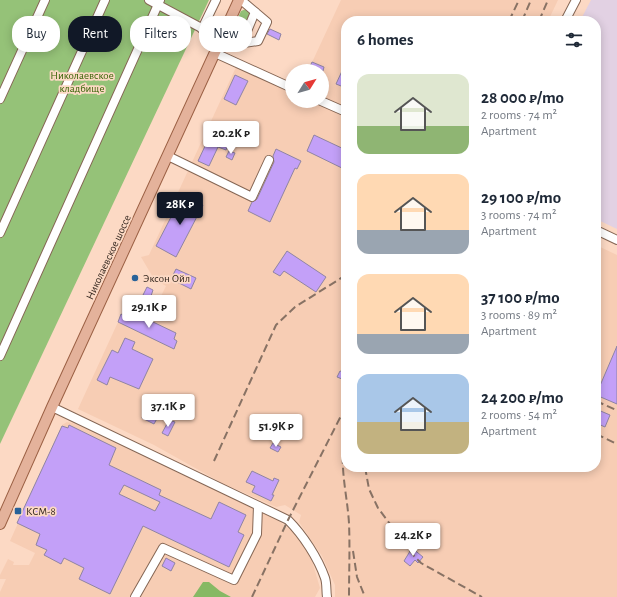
<!DOCTYPE html>
<html lang="en">
<head>
<meta charset="utf-8">
<style>
  :root { --surface:#fff; --page:#f2f2f3; --text:#1f2937; --muted:#747a83; --accent:#111827 }
  body { margin:0; font-family:"Alegreya Sans",sans-serif; background:var(--page); color:var(--text); height:100vh; display:flex; flex-direction:column; font-size:15px; white-space:nowrap }
  * { box-sizing:border-box; margin:0 }
  p { font-size:13px; color:var(--muted) }
  .icon { flex:none; width:22px; height:22px; fill:none; stroke:currentColor; stroke-width:2; stroke-linecap:round; stroke-linejoin:round }
  .map { position:relative; flex:1; overflow:hidden }
  .side { position:absolute; left:341px; top:16px; width:260px; height:456px; display:flex; flex-direction:column; background:var(--surface); border-radius:16px; box-shadow:0 2px 10px #0003 }
  .side>* { flex:none }
  .top-card { position:absolute; left:12px; top:16px; width:269px; height:36px; display:flex; gap:8px }
  .needle { width:26px; rotate:53deg }
  .fabs { position:absolute; left:285px; top:64px; display:grid; gap:8px }
  .fabs a { display:grid; place-items:center; width:44px; height:44px; border-radius:50%; background:var(--surface); box-shadow:0 2px 10px #0003; font-size:20px }
  .price { position:absolute; translate:-50% -34px; padding:0 9px; border-radius:4px; background:#fff; color:#222; font-size:13px; line-height:26px; filter:drop-shadow(0 1px 2px #0008) }
  .price::after { content:''; position:absolute; left:50%; top:24px; width:12px; height:9px; margin-left:-6px; background:inherit; clip-path:polygon(0 0,100% 0,50% 100%) }
  .price.selected { background:var(--accent); color:#fff }
  ul { padding:0; list-style:none }
  li { display:flex; align-items:center; gap:12px; height:100px; padding:0 16px }
  li span { display:grid; place-items:center; flex:none; width:112px; height:80px; border-radius:12px; color:#555 }
  li>.icon { margin-inline-start:auto }
  span .icon { width:48px; height:48px; fill:#fffc; stroke-width:1 }
  li b { font-size:17px }
  h2 { display:flex; justify-content:space-between; align-items:center; height:48px; padding:0 16px; font-size:17px }
  .pill { padding:0 14px; border-radius:16px; background:var(--surface); box-shadow:0 2px 10px #0003; font-size:14px; line-height:36px }
  .pill.selected { background:var(--accent); color:#fff }
  .map>svg:first-child { display:block }
  .commercial { fill:#e2d1e3 }
  .built { fill:#f7cdb4 }
  .green { fill:#95c278 }
  .forest { fill:#86b964 }
  .building { fill:#c3a0f8; stroke:#8f84a3; fill-rule:evenodd }
  .lines { fill:none; stroke-linecap:round; stroke-linejoin:round }
  .minor-casing { stroke:#856654; stroke-width:10 }
  .major-casing { stroke:#9b6044; stroke-width:12 }
  .minor { stroke:#fff; stroke-width:8 }
  .major { stroke:#e4b29b; stroke-width:10 }
  .rail { stroke:#887264; stroke-width:2; stroke-dasharray:8 4; stroke-linecap:butt }
  .poi-dot { fill:#286299; stroke:#fcd9c4; stroke-width:1.5 }
  .labels { text-anchor:middle; stroke-width:3.5; stroke-linejoin:round; paint-order:stroke }
  .park-label { font-size:11px; fill:#356305; stroke:#fcd9c4 }
  .street-label { font-size:11px; fill:#34271f; stroke:#fcd9c4 }
  .poi-label { font-size:11px; fill:#34271f; stroke:#fcd9c4; text-anchor:start }
</style>
</head>
<body>
<div class="map">
<svg width="617" height="597" viewBox="0 0 617 597">
  <rect width="100%" height="100%" fill="#fcd9c4"/>
  <polygon class="commercial" points="591,0 617,0 617,229 596,219 596,21 580,21"/>
  <g class="built">
    <polygon points="341,0 558,0 548,21 346,21 346,108 322,97 322,71 308,71"/>
    <polygon points="237,65 292,90 292,101 316,101 346,115 346,467 596,467 596,245 617,255 617,597 335,597 335,585 322,556 299,522 301,515 285,505 276,507 222,483 154,445 78,409 124,309 149,320 166,286 154,279 141,257 149,255"/>
    <polygon points="67,422 73,423 277,520 292,531 310,554 320,588 315,597 0,597 0,592 6,579 0,579 0,575 8,559 14,562 13,565 29,565 35,553 10,541 62,425"/>
  </g>
  <g class="green">
    <polygon points="0,0 209,0 0,444"/>
    <polygon points="246,9 250,12 242,32 232,40 229,37 241,11"/>
  </g>
  <polygon class="forest" points="203,582 209,582 220,591 231,597 193,597"/>
  <g class="building">
    <polygon points="270,29 281,34 279,40 267,34"/>
    <polygon points="312,62 324,67 323,71 308,71"/>
    <polygon points="342,71 346,73 346,88 336,84"/>
    <polygon points="235,75 248,81 236,105 224,99"/>
    <polygon points="214,127 232,135 226,150 218,147 209,166 198,161"/>
    <polygon points="314,135 346,150 346,170 307,151"/>
    <polygon points="276,149 301,161 297,169 295,168 270,222 248,211 252,202 257,199 274,162 273,156"/>
    <polygon points="229,151 235,153 232,160 226,157"/>
    <polygon points="183,194 203,205 176,257 156,246"/>
    <polygon points="287,251 326,277 316,292 284,271 280,276 273,272"/>
    <polygon points="176,269 196,278 191,289 171,279"/>
    <polygon points="147,287 153,290 150,299 143,295"/>
    <polygon points="130,311 176,333 174,339 177,341 174,349 118,322 121,314 127,317"/>
    <polygon points="125,338 135,342 132,349 153,359 139,389 110,377 107,385 97,380 112,350 118,353"/>
    <polygon points="617,346 617,404 596,395"/>
    <polygon points="340,371 346,373 342,379 337,377"/>
    <polygon points="147,407 160,413 154,424 142,418"/>
    <polygon points="596,409 610,415 605,427 596,423"/>
    <polygon points="169,420 175,422 168,436 162,433"/>
    <path d="M 69,425 L 116,448 L 109,465 L 161,490 L 159,495 L 211,519 L 219,502 L 246,515 L 238,532 L 244,535 L 229,567 L 143,526 L 110,594 L 79,579 L 84,568 L 64,558 L 61,564 L 44,555 L 47,550 L 36,545 L 40,534 L 17,523 L 62,426 L 68,428 ZM 124,485 L 160,502 L 155,511 L 119,494 Z"/>
    <polygon points="273,443 281,447 278,452 270,448"/>
    <polygon points="252,471 273,481 274,478 279,480 272,495 274,495 271,501 252,492 255,486 246,482"/>
    <polygon points="412,548 423,557 418,563 415,560 410,566 404,561"/>
    <polygon points="166,558 175,563 171,571 162,566"/>
  </g>
  <g class="lines">
    <defs>
      <g id="minor">
        <polyline points="149,0 222,39"/>
        <polyline points="565,21 576,0"/>
        <polyline points="202,29 216,0"/>
        <polyline points="242,43 255,12"/>
        <polyline points="218,47 258,41 267,22 241,0"/>
        <polyline points="215,53 292,88"/>
        <polyline points="0,99 45,0"/>
        <polyline points="321,101 346,112"/>
        <polyline points="168,156 252,197 269,160"/>
        <polyline points="596,230 617,240"/>
        <polyline points="0,233 105,0"/>
        <polyline points="0,356 160,0"/>
        <path d="M 52,407 L 288,520 C 303,535 318,558 325,578 C 327,584 326,591 327,597"/>
        <polyline points="135,597 163,548 234,580 257,534 258,506"/>
      </g>
      <polyline id="major" points="0,524 52,407 239,0"/>
    </defs>
    <use href="#minor" class="minor-casing"/>
    <use href="#major" class="major-casing"/>
    <use href="#minor" class="minor"/>
    <use href="#major" class="major"/>
    <g class="rail">
      <polyline points="509,21 519,0"/>
      <polyline points="522,21 531,0"/>
      <polyline points="539,21 548,0"/>
      <polyline points="596,401 616,410"/>
      <path d="M 346,432 C 338,463 347,492 349,523 C 350,548 349,573 349,597"/>
      <polyline points="596,434 617,444"/>
      <polyline points="214,461 276,325 295,307 346,275"/>
      <polyline points="365,467 369,489 378,508 414,556 421,563 482,597"/>
      <polyline points="353,551 357,577 365,597"/>
      <polyline points="252,597 288,520 346,406"/>
    </g>
  </g>
  <g class="poi-dot">
    <circle cx="135" cy="278" r="4"/>
    <rect x="14" y="507" width="8" height="8" rx="2"/>
  </g>
  <g class="labels">
    <g class="park-label">
      <text x="82" y="79">Николаевское<tspan x="82" dy="13">кладбище</tspan></text>
    </g>
    <g class="street-label">
      <text transform="translate(108 257) rotate(-65)" y="4">Николаевское шоссе</text>
    </g>
    <g class="poi-label">
      <text x="143" y="282">Эксон Ойл</text>
      <text x="26" y="515">КСМ-8</text>
    </g>
  </g>
</svg>
<div class="fabs">
<a><svg class="needle" viewBox="-14 -14 28 28"><path d="M0-13l5 13h-10z" fill="#e53935"/><path d="M0 13l5-13h-10z" fill="#747a83"/></svg></a>
</div>
<b class="price" style="left:231px;top:155px">20.2K ₽</b>
<b class="price selected" style="left:180px;top:226px">28K ₽</b>
<b class="price" style="left:149px;top:329px">29.1K ₽</b>
<b class="price" style="left:168px;top:428px">37.1K ₽</b>
<b class="price" style="left:276px;top:448px">51.9K ₽</b>
<b class="price" style="left:413px;top:557px">24.2K ₽</b>
<div class="top-card">
<a class="pill">Buy</a>
<a class="pill selected">Rent</a>
<a class="pill">Filters</a>
<a class="pill">New</a>
</div>
<section class="side">
<h2>6 homes<svg class="icon" aria-label="filters" viewBox="0 0 24 24"><path d="M4 7h16M4 17h16"/><circle cx="9" cy="7" r="2"/><circle cx="15" cy="17" r="2"/></svg></h2>
<ul>
<li><span style="background:linear-gradient(#dfe7d0 65%,#8fb573 0)"><svg class="icon" aria-label="home" viewBox="0 0 24 24"><path d="M3 11l9-7 9 7M6 9v11h12V9"/></svg></span><div><b>28 000 ₽/mo</b><p>2 rooms · 74 m²</p><p>Apartment</p></div></li>
<li><span style="background:linear-gradient(#ffd9b3 70%,#9aa5b1 0)"><svg class="icon" aria-label="home" viewBox="0 0 24 24"><path d="M3 11l9-7 9 7M6 9v11h12V9"/></svg></span><div><b>29 100 ₽/mo</b><p>3 rooms · 74 m²</p><p>Apartment</p></div></li>
<li><span style="background:linear-gradient(#ffd9b3 75%,#9aa5b1 0)"><svg class="icon" aria-label="home" viewBox="0 0 24 24"><path d="M3 11l9-7 9 7M6 9v11h12V9"/></svg></span><div><b>37 100 ₽/mo</b><p>3 rooms · 89 m²</p><p>Apartment</p></div></li>
<li><span style="background:linear-gradient(#a9c7e8 60%,#c2b280 0)"><svg class="icon" aria-label="home" viewBox="0 0 24 24"><path d="M3 11l9-7 9 7M6 9v11h12V9"/></svg></span><div><b>24 200 ₽/mo</b><p>2 rooms · 54 m²</p><p>Apartment</p></div></li>
</ul>
</section>
</div>
</body>
</html>
